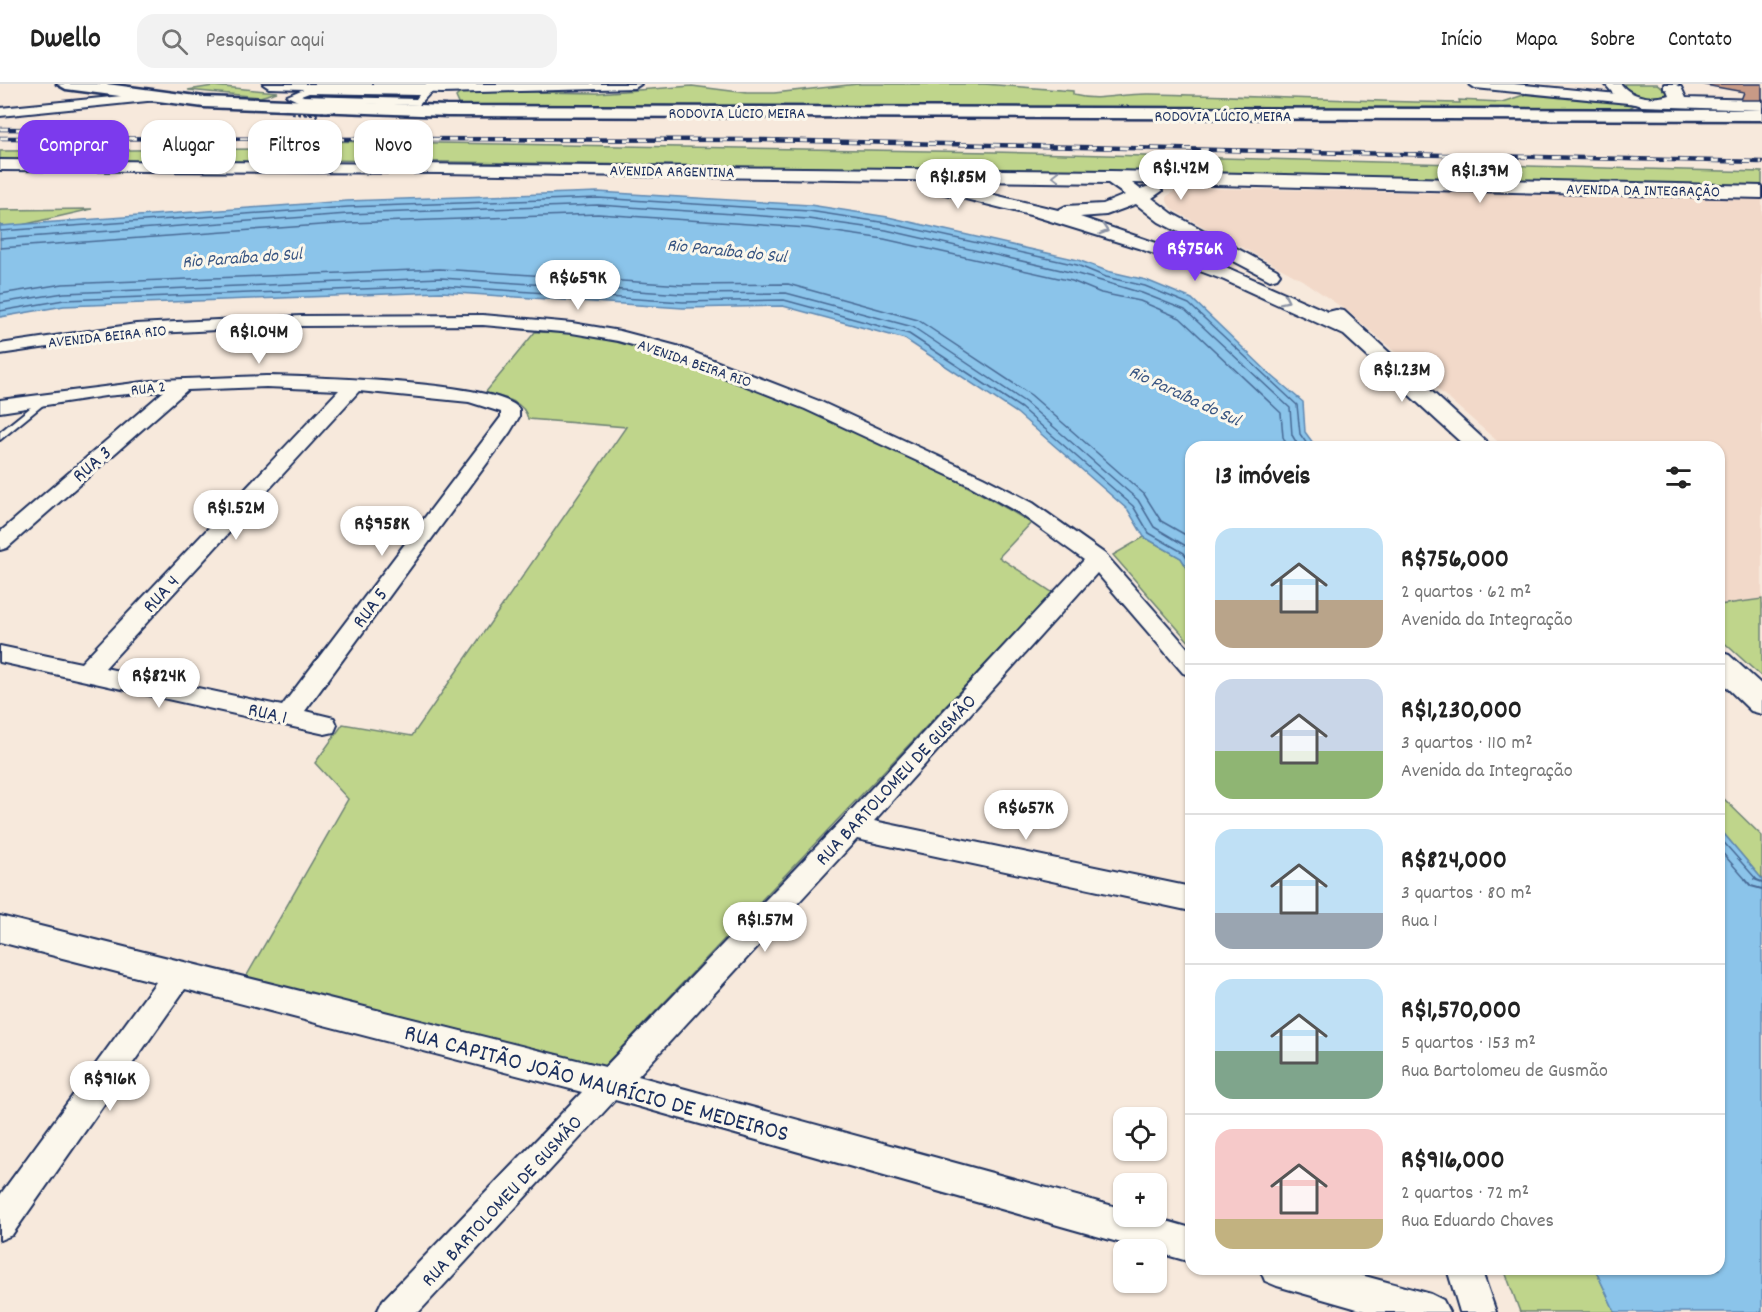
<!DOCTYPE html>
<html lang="pt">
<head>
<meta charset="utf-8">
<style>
  :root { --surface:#fff; --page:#f2f2f2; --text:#222; --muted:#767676; --line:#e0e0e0; --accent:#7c3aed }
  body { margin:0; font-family:Dekko,sans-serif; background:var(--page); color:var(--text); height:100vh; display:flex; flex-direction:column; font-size:22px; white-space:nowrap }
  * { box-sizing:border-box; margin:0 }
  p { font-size:20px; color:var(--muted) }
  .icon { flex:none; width:33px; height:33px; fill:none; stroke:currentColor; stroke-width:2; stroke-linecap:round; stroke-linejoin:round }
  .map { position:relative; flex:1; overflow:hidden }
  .side { position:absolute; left:1185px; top:357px; width:540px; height:834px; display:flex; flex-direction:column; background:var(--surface); border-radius:18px; box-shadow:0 2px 4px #0004 }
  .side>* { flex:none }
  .banner { position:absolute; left:18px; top:36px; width:570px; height:54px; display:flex; gap:12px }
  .tools { position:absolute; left:1113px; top:1023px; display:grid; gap:12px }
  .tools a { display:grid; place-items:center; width:54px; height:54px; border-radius:12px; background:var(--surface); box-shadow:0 2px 4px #0004; font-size:30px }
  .price { position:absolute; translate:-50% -51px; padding:0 14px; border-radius:21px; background:#fff; color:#222; font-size:20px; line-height:39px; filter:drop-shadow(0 2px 3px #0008) }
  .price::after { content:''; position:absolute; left:50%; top:36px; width:18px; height:14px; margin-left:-9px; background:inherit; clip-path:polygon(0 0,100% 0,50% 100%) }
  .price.on { background:var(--accent); color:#fff }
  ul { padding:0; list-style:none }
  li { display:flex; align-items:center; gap:18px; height:150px; padding:0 30px }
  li+li { border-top:2px solid var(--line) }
  li span { display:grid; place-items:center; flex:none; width:168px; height:120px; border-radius:18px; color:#555 }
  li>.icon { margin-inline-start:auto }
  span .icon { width:72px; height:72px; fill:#fffc; stroke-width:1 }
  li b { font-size:26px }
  h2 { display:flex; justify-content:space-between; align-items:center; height:72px; padding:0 30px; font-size:26px }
  .chip { padding:0 21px; border-radius:18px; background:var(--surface); box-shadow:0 2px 4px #0004; font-size:21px; line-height:54px }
  .chip.on { background:var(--accent); color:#fff }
  header { display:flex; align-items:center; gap:36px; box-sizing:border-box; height:84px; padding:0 30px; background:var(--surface); border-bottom:2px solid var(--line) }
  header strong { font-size:28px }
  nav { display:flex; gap:33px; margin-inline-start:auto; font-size:21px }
  .search { width:420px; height:54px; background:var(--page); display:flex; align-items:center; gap:15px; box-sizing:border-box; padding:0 21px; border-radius:18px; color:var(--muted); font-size:22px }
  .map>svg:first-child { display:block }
  .built { fill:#f2d9c9 }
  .green { fill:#bfd58b; stroke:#6d8274; stroke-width:1.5 }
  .water { fill:#8bc4ea; stroke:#5e88b2; stroke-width:1.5 }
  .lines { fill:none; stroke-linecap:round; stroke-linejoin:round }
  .shore-far1 { stroke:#486b96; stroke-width:1.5 }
  .shore { stroke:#486b96; stroke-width:2 }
  .service-casing { stroke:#1b2f5e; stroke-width:4 }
  .pedestrian-casing { stroke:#1b2f5e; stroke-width:4 }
  .minor-casing { stroke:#1b2f5e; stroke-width:4 }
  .tertiary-casing { stroke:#1b2f5e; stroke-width:4 }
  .primary-casing { stroke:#1b2f5e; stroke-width:5 }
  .service { fill:#fbf7ec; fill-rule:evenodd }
  .pedestrian { fill:#fbf7ec; fill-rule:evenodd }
  .minor { fill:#fbf7ec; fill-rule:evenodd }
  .tertiary { fill:#fbf7ec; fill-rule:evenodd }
  .primary { fill:#fbf7ec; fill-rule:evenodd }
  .rail-casing { stroke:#1b2f5e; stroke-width:4.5 }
  .rail { stroke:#fbf7ec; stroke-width:3; stroke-dasharray:8; stroke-linecap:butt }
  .path-bridge { stroke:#1b2f5e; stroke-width:2; stroke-dasharray:3 3; stroke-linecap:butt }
  .wall { fill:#c89a86; stroke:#1b2f5e; stroke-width:1.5 }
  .oneway { stroke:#8b93a5 }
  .labels { text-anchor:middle; stroke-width:6; stroke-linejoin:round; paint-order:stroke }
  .far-street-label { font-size:16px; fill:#1b2f5e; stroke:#fbf7ec }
  .far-water-label { font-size:18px; font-style:italic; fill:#375481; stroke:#fbf7ec }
  .street-label { font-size:20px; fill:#1b2f5e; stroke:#fbf7ec }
  .near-street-label { font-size:24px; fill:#1b2f5e; stroke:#fbf7ec }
</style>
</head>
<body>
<header>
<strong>Dwello</strong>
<div class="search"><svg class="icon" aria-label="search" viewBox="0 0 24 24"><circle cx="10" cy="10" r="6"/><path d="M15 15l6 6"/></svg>Pesquisar aqui</div>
<nav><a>Início</a><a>Mapa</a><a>Sobre</a><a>Contato</a></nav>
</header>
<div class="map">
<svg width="1762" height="1228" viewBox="0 0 1762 1228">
  <rect width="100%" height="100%" fill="#f7e9dc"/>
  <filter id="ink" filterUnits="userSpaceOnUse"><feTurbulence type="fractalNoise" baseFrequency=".0167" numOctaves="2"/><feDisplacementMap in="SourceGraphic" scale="12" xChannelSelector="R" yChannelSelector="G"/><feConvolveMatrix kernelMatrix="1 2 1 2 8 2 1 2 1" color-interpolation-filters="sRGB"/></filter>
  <g filter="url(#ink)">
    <polygon class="built" points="1194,104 1762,115 1762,515 1719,521 1719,363 1504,363 1350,229 1302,196 1173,126 1168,120 1166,113 1176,106"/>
    <g class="green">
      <path d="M 858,0 L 984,0 L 1073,7 L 1073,11 C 1100,18 1122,9 1150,10 C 1253,12 1356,17 1460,19 L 1459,16 L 1502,18 L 1530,9 L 1636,20 L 1626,26 L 460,22 L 456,13 L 461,8 L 472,7 L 597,9 L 692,2 L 747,9 L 774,9 Z"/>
      <path d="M 1620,0 L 1657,0 L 1670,8 L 1668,13 C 1649,15 1634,15 1620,0 Z"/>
      <polygon points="213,2 277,8 260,13 188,6"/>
      <polygon points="316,57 993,68 1762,88 1762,102 1249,90 324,76"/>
      <polygon points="260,65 246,79 0,77 0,67"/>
      <polygon points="92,125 0,146 0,126"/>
      <path d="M 535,248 C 566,249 600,250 630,258 C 666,268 701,284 736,297 C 838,336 938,382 1031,439 L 999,473 L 1053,509 L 601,985 L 246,893 L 348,715 L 315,679 L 343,640 L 412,652 L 626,343 L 528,335 C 524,316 501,313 485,309 Z"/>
      <polygon points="1144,453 1181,474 1191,490 1191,560 1113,471"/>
      <polygon points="1762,515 1762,593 1719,554 1719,521"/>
      <polygon points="1719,710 1762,752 1762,795 1719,744"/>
      <polygon points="1504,1185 1595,1185 1615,1228 1520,1228"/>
    </g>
    <g class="water">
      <polygon points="598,108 810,121 888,133 1078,176 1107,187 1146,196 1192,215 1271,291 1303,318 1305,348 1316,363 1191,363 1191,490 1181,474 1144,453 1128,426 1017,329 905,255 783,222 683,224 441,208 64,222 0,233 0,142 347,117"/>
      <polygon points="1719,744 1762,795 1762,1228 1615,1228 1595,1185 1719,1185"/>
    </g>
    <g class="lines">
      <g class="shore-far1">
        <polyline points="0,147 348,123 598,114 809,127 887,139 1077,181 1106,193 1145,202 1189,220 1297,321 1300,350 1309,363"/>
        <polyline points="0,155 348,130 598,121 808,135 886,146 1074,189 1142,209 1185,226 1290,324 1292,351 1299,363"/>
        <polyline points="0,164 349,139 598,130 808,144 884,155 1072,197 1101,209 1140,217 1180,234 1281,329 1283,353 1288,363"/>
        <polyline points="0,210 63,200 440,185 683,201 788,200 918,236 1031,311 1144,410 1161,437 1191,454"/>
        <polyline points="0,219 64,209 441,194 683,210 786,209 913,243 1025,318 1138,416 1154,443 1191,465"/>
        <polyline points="0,227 64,216 441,202 683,218 784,216 909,250 1021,324 1133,422 1149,449 1184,469 1191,479"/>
        <polyline points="1719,753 1757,796"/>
        <polyline points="1719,765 1746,796"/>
      </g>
      <g class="shore">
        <polyline points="1745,795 1751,802 1762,805"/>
        <polyline points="1754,795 1762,798"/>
      </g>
      <defs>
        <polygon id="service" points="46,311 51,314 49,316 0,356 0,348"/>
        <path id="pedestrian" d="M 308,3 L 426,5 L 431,8 L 419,21 L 300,18 L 287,12 ZM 309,9 L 417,11 L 419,11 L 416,15 L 301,12 Z"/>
        <g id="minor">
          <polygon points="263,0 641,0 635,4 442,9 269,4"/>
          <polygon points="1469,0 1514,0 1638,12 1645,16 1638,20 1475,4"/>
          <polygon points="1664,0 1679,0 1669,6 1664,5"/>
          <polygon points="152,9 157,10 157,16 0,32 0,24"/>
          <polygon points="483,231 572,239 620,247 677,262 819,317 983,393 1033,419 1105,470 1191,568 1191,592 1183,589 1097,489 874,737 1191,803 1191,827 857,755 638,992 1124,1125 1124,1132 1149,1132 1191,1144 1191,1178 1156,1168 1156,1166 1146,1166 615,1016 419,1228 377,1228 383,1216 582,1008 185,905 12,1151 0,1156 0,1111 156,898 0,858 0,832 605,983 843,735 1084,476 1019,429 969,401 805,325 665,270 618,257 572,249 483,241 301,242 136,250 0,270 0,260 136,240 301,232"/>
          <path d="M 266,292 C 305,293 500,297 519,325 L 519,333 L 510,348 L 305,627 L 334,634 L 337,641 L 334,648 L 325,650 L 0,578 L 0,562 L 81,579 L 339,306 L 266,303 L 187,306 L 7,464 L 0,466 L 0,448 L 164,307 L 105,312 L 0,328 L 0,316 L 159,296 ZM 359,307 L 469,318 L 501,328 L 501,333 L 282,622 L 105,584 Z"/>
          <polygon points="1260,1185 1339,1185 1431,1210 1443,1216 1449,1228 1368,1228 1277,1202 1265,1197"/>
          <polygon points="1447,1185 1481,1185 1496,1228 1460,1228"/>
        </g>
        <g id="tertiary">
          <path d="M 1605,0 L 1621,0 C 1631,14 1654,16 1669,11 L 1667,6 L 1675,1 L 1681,3 L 1686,14 L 1762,16 L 1762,26 L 1642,22 L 1617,14 Z"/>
          <polygon points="0,76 1111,87 1762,102 1762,114 1132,99 1140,105 1153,101 1159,103 1162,107 1152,114 1173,130 1277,186 1280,190 1277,194 1270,196 1159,138 1136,120 1106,131 1080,133 1221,181 1328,228 1336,226 1344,227 1492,363 1466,363 1344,251 1224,196 1138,164 1034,132 929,106 926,102 935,97 1058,126 1066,122 1103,120 1125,111 1108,99 440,89 0,86"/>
          <polygon points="1719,568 1729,571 1762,601 1762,630 1751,627 1719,596"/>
        </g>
        <polygon id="primary" points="57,0 107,0 204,13 447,22 1762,26 1762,36 447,32 204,23 66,5"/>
      </defs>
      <use href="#service" class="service-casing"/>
      <use href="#pedestrian" class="pedestrian-casing"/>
      <use href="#minor" class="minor-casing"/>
      <use href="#tertiary" class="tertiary-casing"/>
      <use href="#primary" class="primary-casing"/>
      <use href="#service" class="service"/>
      <use href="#pedestrian" class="pedestrian"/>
      <use href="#minor" class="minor"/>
      <use href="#tertiary" class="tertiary"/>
      <use href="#primary" class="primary"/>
      <defs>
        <g id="rail">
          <polyline points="0,45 112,46"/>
          <polyline points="0,54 762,56 1762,78"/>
        </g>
      </defs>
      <use href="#rail" class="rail-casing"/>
      <use href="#rail" class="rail"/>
      <polyline class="path-bridge" points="257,70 322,73 325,69 282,68 317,31 290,30 338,28"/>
    </g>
    <polygon class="wall" points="1706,0 1762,0 1762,16 1741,16 1744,8 1705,1"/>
    <defs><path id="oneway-chevron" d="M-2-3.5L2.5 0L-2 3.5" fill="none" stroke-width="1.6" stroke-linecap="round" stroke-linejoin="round" transform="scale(1.5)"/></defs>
    <g class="oneway">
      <use href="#oneway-chevron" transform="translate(1056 92) rotate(-180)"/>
      <use href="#oneway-chevron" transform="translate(1104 146) rotate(18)"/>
      <use href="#oneway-chevron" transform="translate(1285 216) rotate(26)"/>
    </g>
  </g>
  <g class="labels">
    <g class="far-street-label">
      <text x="737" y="34">RODOVIA LÚCIO MEIRA</text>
      <text x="1223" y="37">RODOVIA LÚCIO MEIRA</text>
      <text transform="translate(672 86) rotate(1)" y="6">AVENIDA ARGENTINA</text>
      <text transform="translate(1643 105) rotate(1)" y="6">AVENIDA DA INTEGRAÇÃO</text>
      <text transform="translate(107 251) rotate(-6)" y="6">AVENIDA BEIRA RIO</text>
      <text transform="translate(695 278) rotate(19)" y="6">AVENIDA BEIRA RIO</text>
      <text transform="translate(148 303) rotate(-6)" y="6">RUA 2</text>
    </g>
    <g class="far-water-label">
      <text transform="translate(727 166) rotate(6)" y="6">Rio Paraíba do Sul</text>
      <text transform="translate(242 173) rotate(-4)" y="6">Rio Paraíba do Sul</text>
      <text transform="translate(1185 311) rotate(25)" y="6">Rio Paraíba do Sul</text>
    </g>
    <g class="street-label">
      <text transform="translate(91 379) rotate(-41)" y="7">RUA 3</text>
      <text transform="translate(160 509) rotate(-47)" y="7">RUA 4</text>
      <text transform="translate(369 523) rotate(-53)" y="7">RUA 5</text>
      <text transform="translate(268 628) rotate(13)" y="7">RUA 1</text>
      <text transform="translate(895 695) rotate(-47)" y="7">RUA BARTOLOMEU DE GUSMÃO</text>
      <text transform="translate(501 1116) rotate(-47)" y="7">RUA BARTOLOMEU DE GUSMÃO</text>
    </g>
    <g class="near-street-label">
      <text transform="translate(597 998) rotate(15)" y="8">RUA CAPITÃO JOÃO MAURÍCIO DE MEDEIROS</text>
    </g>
  </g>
</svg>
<div class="tools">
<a><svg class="icon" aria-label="locate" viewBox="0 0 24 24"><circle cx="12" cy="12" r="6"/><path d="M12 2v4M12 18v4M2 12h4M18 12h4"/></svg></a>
<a>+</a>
<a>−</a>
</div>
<b class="price" style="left:1181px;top:117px">R$1.42M</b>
<b class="price" style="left:1480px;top:120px">R$1.39M</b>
<b class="price" style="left:958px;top:126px">R$1.85M</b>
<b class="price on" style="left:1195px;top:198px">R$756K</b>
<b class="price" style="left:578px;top:227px">R$659K</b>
<b class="price" style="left:259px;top:281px">R$1.04M</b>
<b class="price" style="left:1402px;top:319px">R$1.23M</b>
<b class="price" style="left:236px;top:457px">R$1.52M</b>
<b class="price" style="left:382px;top:473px">R$958K</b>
<b class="price" style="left:159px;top:625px">R$824K</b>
<b class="price" style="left:1026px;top:757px">R$657K</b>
<b class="price" style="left:765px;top:869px">R$1.57M</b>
<b class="price" style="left:110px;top:1028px">R$916K</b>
<div class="banner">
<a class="chip on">Comprar</a>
<a class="chip">Alugar</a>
<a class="chip">Filtros</a>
<a class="chip">Novo</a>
</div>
<section class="side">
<h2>13 imóveis<svg class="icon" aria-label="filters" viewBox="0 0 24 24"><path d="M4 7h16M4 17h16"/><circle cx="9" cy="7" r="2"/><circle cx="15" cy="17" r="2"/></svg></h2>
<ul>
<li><span style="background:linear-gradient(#bfe0f5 60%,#b9a48a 0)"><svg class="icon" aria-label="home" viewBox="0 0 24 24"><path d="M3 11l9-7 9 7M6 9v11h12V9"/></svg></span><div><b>R$756,000</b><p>2 quartos · 62 m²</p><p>Avenida da Integração</p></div></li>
<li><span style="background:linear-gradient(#c9d6e8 60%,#8fb573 0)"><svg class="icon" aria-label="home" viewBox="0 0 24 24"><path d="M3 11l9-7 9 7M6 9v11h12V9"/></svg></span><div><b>R$1,230,000</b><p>3 quartos · 110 m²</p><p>Avenida da Integração</p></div></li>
<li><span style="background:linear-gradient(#bfe0f5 70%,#9aa5b1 0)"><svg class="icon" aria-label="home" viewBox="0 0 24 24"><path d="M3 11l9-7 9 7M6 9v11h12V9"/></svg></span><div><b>R$824,000</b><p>3 quartos · 80 m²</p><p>Rua 1</p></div></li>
<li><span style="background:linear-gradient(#bfe0f5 60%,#7fa58c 0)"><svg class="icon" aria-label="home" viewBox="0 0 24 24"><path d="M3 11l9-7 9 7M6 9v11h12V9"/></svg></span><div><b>R$1,570,000</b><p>5 quartos · 153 m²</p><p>Rua Bartolomeu de Gusmão</p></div></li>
<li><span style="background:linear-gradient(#f6c9c9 75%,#c2b280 0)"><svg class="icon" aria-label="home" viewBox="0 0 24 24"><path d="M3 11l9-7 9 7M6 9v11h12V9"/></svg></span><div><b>R$916,000</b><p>2 quartos · 72 m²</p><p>Rua Eduardo Chaves</p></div></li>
</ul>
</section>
</div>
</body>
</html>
